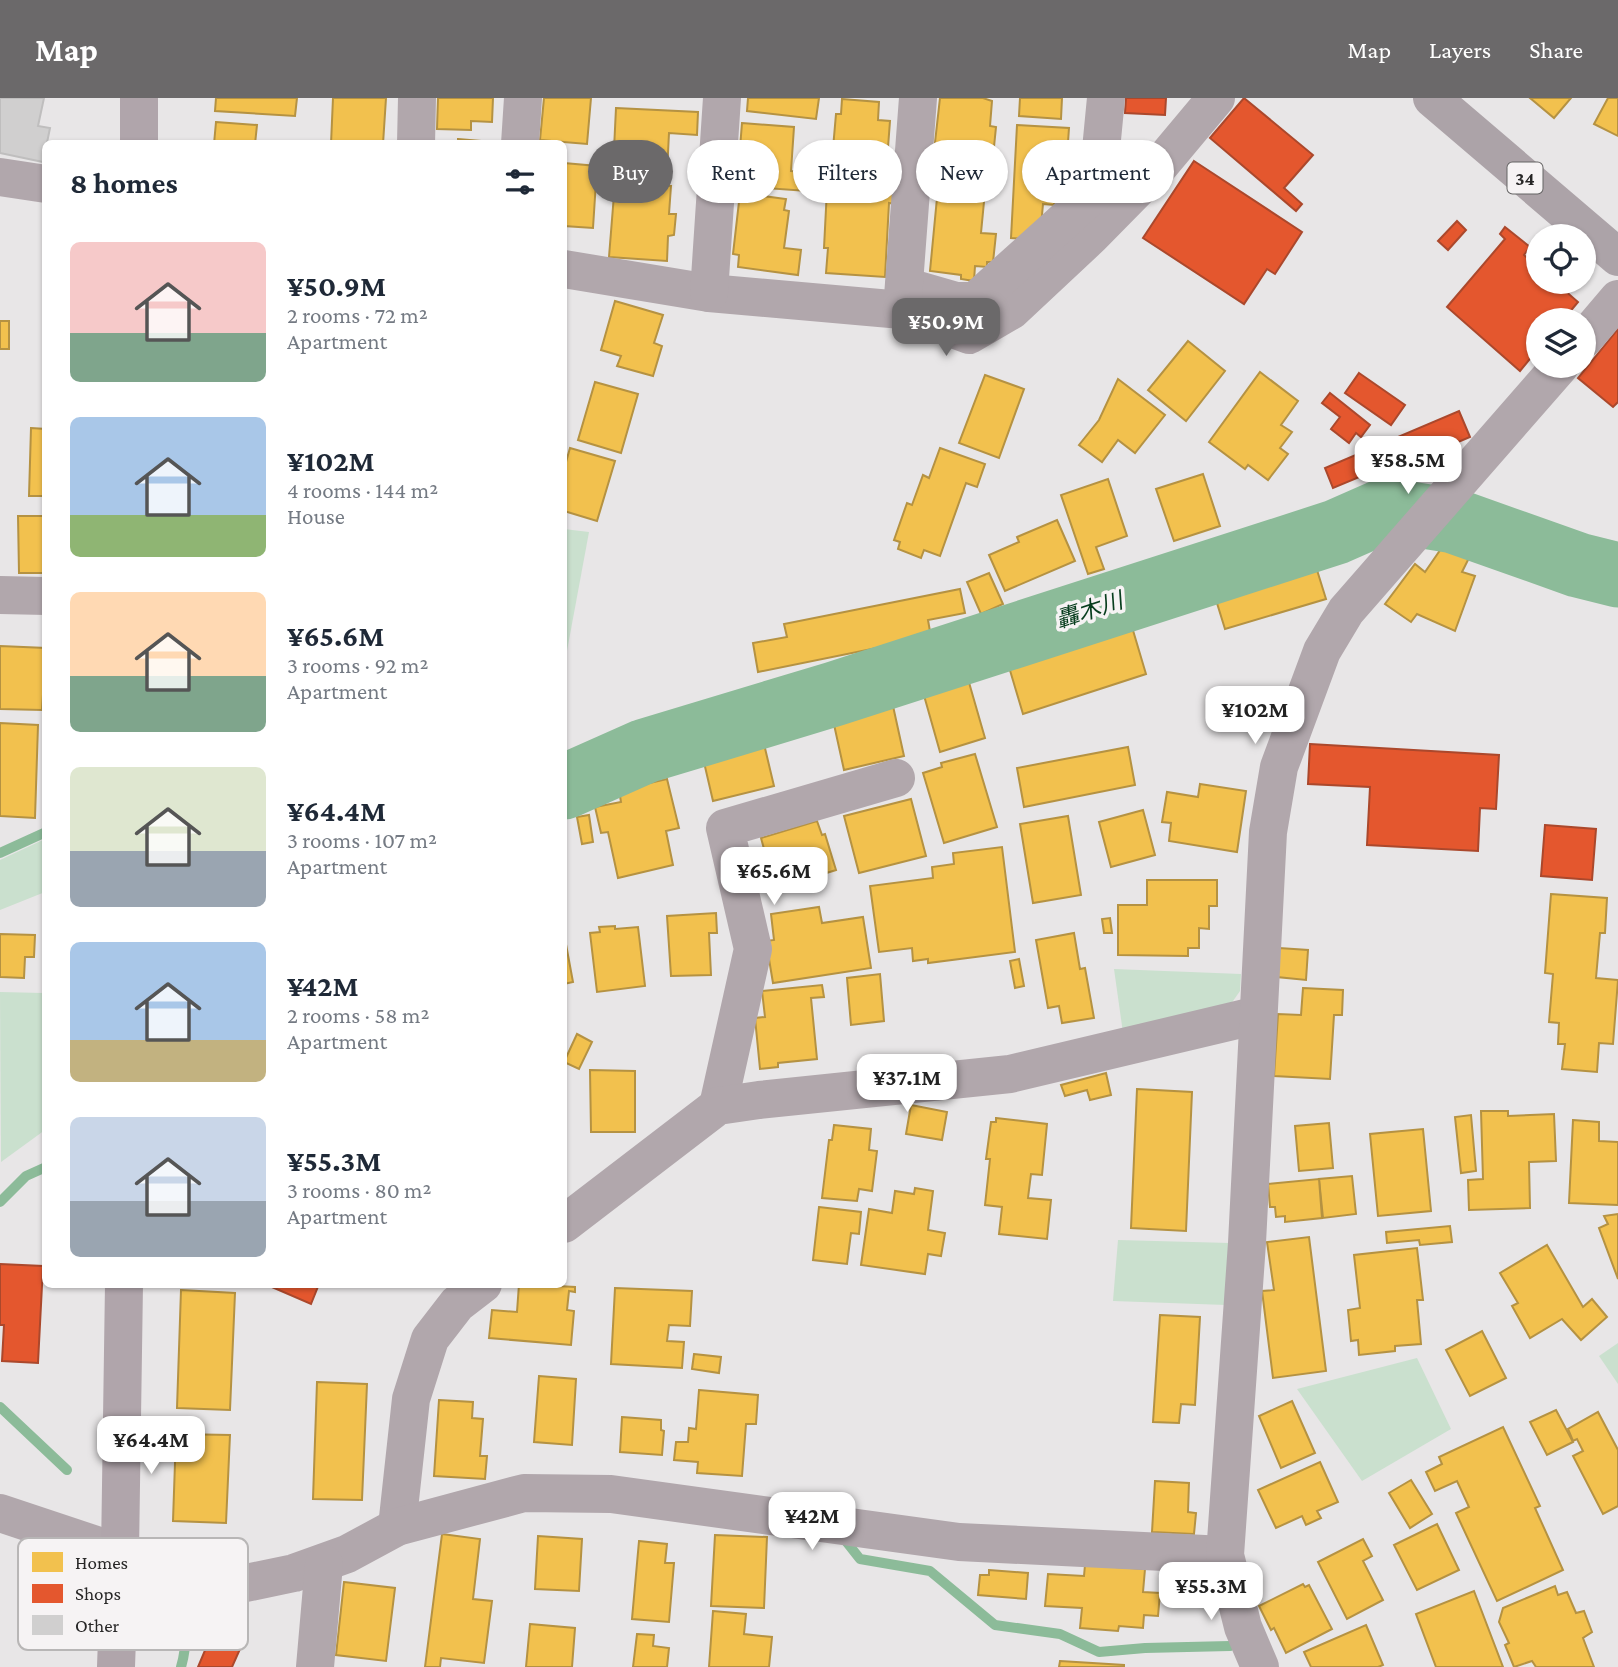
<!DOCTYPE html>
<html lang="en">
<head>
<meta charset="utf-8">
<style>
  :root { --surface:#fff; --page:#f6f6f7; --text:#1f2937; --muted:#747a83; --accent:#6b696a }
  body { margin:0; font-family:"Crimson Pro","Noto Sans JP",serif; background:var(--page); color:var(--text); height:100vh; display:flex; flex-direction:column; font-size:26px; white-space:nowrap }
  * { box-sizing:border-box; margin:0 }
  p { font-size:23px; color:var(--muted) }
  .icon { flex:none; width:38px; height:38px; fill:none; stroke:currentColor; stroke-width:2; stroke-linecap:round; stroke-linejoin:round }
  .map { position:relative; flex:1; overflow:hidden }
  .drawer { position:absolute; left:42px; top:42px; width:525px; height:1148px; display:flex; flex-direction:column; background:var(--surface); border-radius:10px; box-shadow:0 2px 5px #0004 }
  .drawer>* { flex:none }
  .hud { position:absolute; left:588px; top:42px; width:665px; height:63px; display:flex; gap:14px }
  .fabs { position:absolute; left:1526px; top:126px; display:grid; gap:14px }
  .fabs a { display:grid; place-items:center; width:70px; height:70px; border-radius:50%; background:var(--surface); box-shadow:0 2px 5px #0004; font-size:35px }
  .price { position:absolute; translate:-50% -60px; padding:0 16px; border-radius:14px; background:#fff; color:#222; font-size:23px; line-height:46px; filter:drop-shadow(0 2px 4px #0008) }
  .price::after { content:''; position:absolute; left:50%; top:42px; width:21px; height:16px; margin-left:-10px; background:inherit; clip-path:polygon(0 0,100% 0,50% 100%) }
  .price.selected { background:var(--accent); color:#fff }
  ul { padding:0; list-style:none }
  li { display:flex; align-items:center; gap:21px; height:175px; padding:0 28px }
  li span { display:grid; place-items:center; flex:none; width:196px; height:140px; border-radius:10px; color:#555 }
  li>.icon { margin-inline-start:auto }
  span .icon { width:84px; height:84px; fill:#fffc; stroke-width:1 }
  li b { font-size:30px }
  h2 { display:flex; justify-content:space-between; align-items:center; height:84px; padding:0 28px; font-size:30px }
  .pill { padding:0 24px; border-radius:32px; background:var(--surface); box-shadow:0 2px 5px #0004; font-size:24px; line-height:63px }
  .pill.selected { background:var(--accent); color:#fff }
  header { display:flex; align-items:center; gap:42px; box-sizing:border-box; height:98px; padding:0 35px; background:var(--accent); color:#fff }
  header strong { font-size:33px }
  nav { display:flex; gap:38px; margin-inline-start:auto; font-size:24px }
  .map>svg:first-child { display:block }
  .green { fill:#cae0ce }
  .homes { fill:#f2c14e; stroke:#b59242; stroke-width:2 }
  .shops { fill:#e4572e; stroke:#ab482c; stroke-width:2 }
  .lines { fill:none; stroke-linecap:round; stroke-linejoin:round }
  .stream { stroke:#8cbb99; stroke-width:10 }
  .river { stroke:#8cbb99; stroke-width:65 }
  .building { fill:#d0cfcf; stroke:#bfbebe; stroke-width:2 }
  .street { stroke:#b1a7ac; stroke-width:38 }
  .secondary { stroke:#b0a5ab; stroke-width:38 }
  .highway { stroke:#aca3a8; stroke-width:38 }
  .labels { text-anchor:middle; stroke-width:7; stroke-linejoin:round; paint-order:stroke }
  .shield { fill:#f6f3f4; stroke:#656464; stroke-width:2 }
  .shield-label { font-size:19px; font-weight:bold; fill:#272626 }
  .water-label { font-size:23px; font-style:italic; fill:#083e1e; stroke:#f6f3f4 }
  .key { fill:#f6f3f4; stroke:#b8b6b6; stroke-width:2 }
  .key-label { font-size:19px; fill:#272626 }
</style>
</head>
<body>
<header>
<strong>Map</strong>
<nav><a>Map</a><a>Layers</a><a>Share</a></nav>
</header>
<div class="map">
<svg width="1618" height="1569" viewBox="0 0 1618 1569">
  <rect width="100%" height="100%" fill="#e8e6e7"/>
  <g class="green">
    <polygon points="564,431 589,434 564,569"/>
    <polygon points="45,741 45,794 0,812 0,762"/>
    <polygon points="1114,871 1241,876 1240,893 1226,913 1123,935"/>
    <polygon points="0,894 43,895 46,908 45,1032 1,1064"/>
    <polygon points="1118,1142 1230,1145 1226,1207 1113,1203"/>
    <polygon points="1618,1245 1618,1286 1599,1258"/>
    <polygon points="1417,1260 1451,1331 1362,1383 1297,1291"/>
  </g>
  <g class="homes">
    <polygon points="216,0 297,0 295,18 215,13"/>
    <polygon points="333,0 386,0 383,46 331,46"/>
    <polygon points="438,0 493,0 492,24 471,23 471,32 437,31"/>
    <polygon points="544,0 591,0 587,46 540,42"/>
    <polygon points="748,0 819,0 816,21 747,13"/>
    <polygon points="940,0 983,0 992,3 990,28 996,29 991,78 932,71"/>
    <polygon points="1020,0 1062,0 1061,21 1019,18"/>
    <polygon points="1530,0 1571,0 1554,20"/>
    <polygon points="1608,0 1618,0 1618,38 1594,26"/>
    <polygon points="842,1 879,4 878,22 890,23 885,89 830,85 836,16 841,16"/>
    <polygon points="616,10 698,14 697,37 669,35 667,75 613,72"/>
    <polygon points="216,24 257,27 255,46 214,46"/>
    <polygon points="742,25 794,29 791,73 809,74 807,93 750,89 751,76 738,75"/>
    <polygon points="1017,27 1069,30 1065,87 1055,86 1054,107 1043,106 1041,128 1026,141 1011,140"/>
    <polygon points="458,41 492,44 492,46 458,46"/>
    <polygon points="564,65 597,68 593,130 564,128"/>
    <polygon points="939,79 986,83 981,135 996,136 993,164 987,164 987,169 975,168 974,183 961,181 961,177 930,173"/>
    <polygon points="615,84 671,88 669,116 676,116 674,137 668,138 667,163 609,159"/>
    <polygon points="827,91 897,95 896,106 889,105 885,179 826,175 828,150 824,150"/>
    <polygon points="740,95 786,101 784,112 789,113 784,150 801,152 798,177 738,169 739,157 733,156"/>
    <polygon points="615,203 663,217 654,245 662,248 653,278 617,268 621,258 601,252"/>
    <rect x="0" y="223" width="9" height="28"/>
    <polygon points="1188,243 1225,273 1186,323 1148,292"/>
    <polygon points="1260,274 1298,303 1281,327 1292,334 1280,350 1288,356 1268,382 1248,367 1245,371 1209,344"/>
    <polygon points="985,277 1024,291 999,360 959,345"/>
    <polygon points="1118,281 1165,317 1135,355 1118,342 1102,364 1079,347 1099,322"/>
    <polygon points="595,284 638,296 621,355 578,342"/>
    <polygon points="31,330 46,331 46,398 29,398"/>
    <polygon points="570,350 615,363 597,423 564,413 564,371"/>
    <polygon points="940,350 985,366 977,389 966,385 940,458 924,452 921,460 898,451 900,444 894,442 907,405 912,407 923,377 929,380"/>
    <polygon points="1203,376 1220,428 1174,443 1156,391"/>
    <polygon points="1108,381 1127,438 1096,449 1104,471 1088,476 1061,397"/>
    <polygon points="18,418 46,418 46,475 19,475"/>
    <polygon points="1057,422 1075,463 1005,493 989,457 1019,444 1017,439"/>
    <polygon points="1445,445 1470,458 1462,474 1475,478 1455,533 1417,516 1411,524 1385,506 1415,466 1425,474"/>
    <polygon points="1317,472 1326,501 1225,531 1216,502"/>
    <polygon points="989,475 1003,506 981,516 967,484"/>
    <polygon points="960,491 965,515 928,522 931,539 758,574 753,545 787,539 784,526"/>
    <polygon points="1132,529 1146,576 1023,616 1009,569"/>
    <polygon points="0,548 46,550 42,612 0,611"/>
    <polygon points="968,581 985,640 940,654 923,594"/>
    <polygon points="893,608 904,658 844,672 833,622"/>
    <polygon points="0,625 38,627 35,720 0,718"/>
    <polygon points="764,646 774,688 713,703 703,660"/>
    <polygon points="1128,649 1135,687 1024,709 1017,670"/>
    <polygon points="975,656 997,729 944,745 923,675 942,669 941,665"/>
    <polygon points="667,681 679,730 666,733 673,767 618,780 608,734 601,735 595,709 621,704 619,692"/>
    <polygon points="1200,686 1246,693 1237,754 1169,743 1171,725 1162,724 1167,694 1198,699"/>
    <polygon points="911,701 926,758 859,775 844,718"/>
    <polygon points="1143,712 1155,757 1111,769 1099,724"/>
    <polygon points="589,717 593,744 582,746 577,719"/>
    <polygon points="1068,718 1081,797 1033,805 1020,726"/>
    <polygon points="817,723 822,737 825,736 836,772 775,791 761,740"/>
    <polygon points="1002,749 1015,854 928,865 928,861 913,863 912,850 879,854 870,788 933,780 932,769 954,766 953,755"/>
    <polygon points="1147,782 1217,782 1217,808 1209,808 1209,831 1199,830 1199,850 1188,850 1188,858 1118,857 1118,807 1147,807"/>
    <polygon points="1551,796 1607,800 1605,835 1600,835 1596,880 1618,882 1613,946 1599,945 1597,974 1562,971 1565,946 1558,946 1559,925 1549,924 1553,876 1545,875"/>
    <polygon points="819,809 822,825 863,819 871,870 773,885 766,843 774,842 771,816"/>
    <polygon points="716,815 717,835 709,835 711,877 671,878 667,818"/>
    <polygon points="1110,820 1112,835 1104,835 1102,821"/>
    <polygon points="615,828 615,831 638,829 645,888 597,894 590,835 600,834 599,829"/>
    <polygon points="1074,835 1080,871 1085,870 1094,920 1062,925 1059,908 1048,910 1036,842"/>
    <polygon points="0,836 35,837 34,859 25,859 24,880 0,879"/>
    <polygon points="564,841 565,841 573,884 564,886"/>
    <polygon points="1279,850 1308,852 1306,882 1277,879"/>
    <polygon points="1019,861 1024,888 1015,890 1010,863"/>
    <polygon points="880,876 884,923 851,927 847,880"/>
    <polygon points="822,887 824,899 811,900 817,961 778,965 778,969 760,971 755,920 765,919 762,893"/>
    <polygon points="1303,890 1343,892 1342,917 1334,917 1330,981 1274,978 1278,916 1301,917"/>
    <polygon points="577,936 592,944 579,971 564,964"/>
    <polygon points="590,972 635,973 635,1034 591,1034"/>
    <polygon points="1106,975 1111,997 1090,1002 1087,992 1065,998 1061,987"/>
    <polygon points="1137,991 1192,994 1186,1133 1131,1130"/>
    <polygon points="911,1007 947,1014 942,1042 906,1036"/>
    <polygon points="1481,1013 1508,1013 1508,1018 1554,1016 1556,1063 1529,1064 1530,1110 1469,1112 1468,1082 1483,1081"/>
    <polygon points="1471,1017 1476,1073 1461,1075 1455,1019"/>
    <polygon points="996,1020 1047,1026 1042,1077 1031,1076 1028,1100 1051,1102 1047,1141 999,1136 1002,1109 985,1107 990,1061 986,1061 991,1024 996,1024"/>
    <polygon points="1573,1022 1599,1024 1599,1043 1618,1044 1618,1107 1569,1105"/>
    <polygon points="1329,1025 1333,1070 1299,1073 1295,1028"/>
    <polygon points="834,1027 871,1031 869,1052 877,1053 872,1093 859,1091 857,1103 822,1100 829,1042 832,1042"/>
    <polygon points="1423,1031 1431,1113 1378,1118 1370,1036"/>
    <polygon points="1352,1078 1356,1116 1323,1120 1319,1081"/>
    <polygon points="1319,1081 1322,1120 1285,1124 1285,1118 1276,1119 1275,1109 1270,1109 1268,1086"/>
    <polygon points="915,1090 933,1093 928,1132 945,1135 941,1158 928,1156 925,1176 861,1167 869,1111 892,1115 895,1093 914,1096"/>
    <polygon points="819,1109 861,1114 859,1136 851,1135 847,1166 813,1162"/>
    <polygon points="1618,1116 1618,1181 1599,1130 1608,1126 1604,1118"/>
    <polygon points="1450,1128 1452,1144 1420,1147 1419,1142 1387,1145 1386,1134"/>
    <polygon points="1309,1139 1326,1273 1273,1280 1262,1193 1274,1192 1267,1144"/>
    <polygon points="1547,1147 1583,1209 1592,1201 1607,1219 1581,1242 1562,1221 1530,1240 1512,1208 1518,1205 1500,1175"/>
    <polygon points="1417,1150 1423,1202 1417,1202 1421,1246 1395,1248 1395,1253 1359,1257 1358,1242 1351,1243 1348,1212 1360,1210 1354,1157"/>
    <polygon points="519,1186 575,1189 575,1194 569,1193 567,1212 574,1213 571,1247 489,1240 492,1212 517,1214"/>
    <polygon points="615,1190 692,1193 690,1228 669,1227 667,1243 684,1244 682,1270 611,1266"/>
    <polygon points="181,1192 235,1195 230,1312 177,1310"/>
    <polygon points="1160,1217 1200,1219 1195,1307 1181,1306 1179,1325 1153,1324"/>
    <polygon points="1482,1233 1506,1280 1470,1298 1446,1252"/>
    <polygon points="694,1256 721,1259 719,1275 692,1271"/>
    <polygon points="539,1278 576,1281 572,1347 534,1344"/>
    <polygon points="317,1284 367,1286 362,1402 313,1401"/>
    <polygon points="699,1292 758,1297 756,1326 746,1326 742,1378 697,1375 698,1364 674,1362 676,1344 688,1344 689,1330 696,1331"/>
    <polygon points="439,1302 473,1304 472,1320 483,1321 480,1358 487,1358 485,1381 434,1378"/>
    <polygon points="1292,1303 1315,1355 1281,1370 1259,1318"/>
    <polygon points="1556,1312 1573,1344 1547,1357 1530,1324"/>
    <polygon points="1598,1314 1618,1352 1618,1408 1603,1416 1573,1358 1583,1353 1577,1341 1573,1343 1568,1331"/>
    <polygon points="622,1319 661,1322 661,1332 664,1333 662,1357 620,1354"/>
    <polygon points="1503,1329 1540,1408 1535,1410 1563,1472 1497,1503 1456,1415 1469,1409 1457,1383 1435,1393 1426,1374 1442,1366 1439,1359"/>
    <polygon points="176,1336 230,1337 226,1425 173,1423"/>
    <polygon points="1320,1364 1338,1404 1317,1413 1321,1420 1306,1427 1302,1418 1276,1430 1258,1392"/>
    <polygon points="1411,1382 1432,1416 1410,1430 1389,1395"/>
    <polygon points="1155,1383 1189,1385 1188,1414 1196,1415 1194,1436 1152,1434"/>
    <polygon points="1437,1426 1459,1472 1417,1492 1394,1447"/>
    <polygon points="442,1436 480,1441 473,1501 492,1503 484,1565 441,1560 440,1569 425,1569"/>
    <polygon points="715,1437 767,1439 764,1510 711,1508"/>
    <polygon points="538,1438 582,1441 579,1493 535,1491"/>
    <polygon points="1363,1441 1372,1458 1363,1463 1383,1502 1347,1521 1318,1464"/>
    <polygon points="639,1443 667,1446 665,1465 674,1465 669,1524 632,1521"/>
    <polygon points="1085,1467 1145,1471 1143,1494 1160,1495 1158,1518 1144,1517 1143,1530 1119,1528 1118,1533 1080,1530 1082,1510 1045,1508 1048,1476 1084,1478"/>
    <polygon points="989,1472 1028,1475 1026,1501 978,1497 980,1477 989,1477"/>
    <polygon points="344,1484 395,1490 386,1563 336,1557"/>
    <polygon points="1303,1486 1305,1489 1309,1487 1332,1531 1286,1555 1274,1530 1271,1532 1259,1508"/>
    <polygon points="1555,1488 1558,1497 1567,1494 1576,1515 1584,1513 1592,1534 1583,1540 1594,1569 1536,1569 1532,1563 1514,1569 1505,1547 1509,1545 1499,1524 1503,1510"/>
    <polygon points="1474,1493 1503,1569 1436,1569 1416,1516"/>
    <polygon points="713,1513 746,1516 744,1536 772,1539 769,1569 709,1569"/>
    <polygon points="530,1526 575,1530 572,1569 526,1569"/>
    <polygon points="1366,1527 1383,1567 1378,1569 1311,1569 1304,1554"/>
    <polygon points="637,1536 654,1537 653,1548 669,1550 667,1569 633,1569"/>
    <polygon points="1060,1563 1124,1567 1124,1569 1059,1569"/>
  </g>
  <g class="shops">
    <polygon points="1126,0 1166,0 1165,17 1125,15"/>
    <polygon points="1244,0 1313,57 1284,90 1302,106 1296,113 1210,40"/>
    <polygon points="1194,63 1302,134 1275,176 1267,171 1244,206 1143,140"/>
    <polygon points="1457,123 1466,132 1448,152 1438,143"/>
    <polygon points="1505,129 1530,149 1524,157 1538,170 1538,184 1555,184 1578,204 1563,222 1538,222 1538,251 1520,273 1447,209 1505,141 1500,136"/>
    <polygon points="1618,231 1618,304 1613,309 1578,280"/>
    <polygon points="1359,275 1405,307 1391,327 1345,295"/>
    <polygon points="1330,295 1370,327 1361,339 1356,335 1349,345 1331,331 1340,319 1322,305"/>
    <polygon points="1459,313 1470,339 1451,347 1456,358 1426,370 1419,354 1333,390 1325,370"/>
    <polygon points="1310,646 1499,657 1496,711 1480,710 1478,753 1367,747 1370,689 1308,686"/>
    <polygon points="1545,727 1596,731 1592,782 1541,778"/>
    <polygon points="0,1166 43,1168 38,1265 2,1263 4,1227 0,1227"/>
    <polygon points="265,1186 319,1186 311,1206"/>
    <polygon points="211,1538 240,1551 232,1569 198,1569"/>
  </g>
  <g class="lines">
    <g class="stream">
      <polyline points="0,755 46,734"/>
      <polyline points="0,1104 26,1078 46,1069"/>
      <polyline points="0,1309 67,1372"/>
      <polyline points="845,1442 860,1461 930,1473 995,1527 1060,1536 1099,1554 1145,1550 1230,1548"/>
      <path d="M 160,1456 C 165,1464 171,1472 175,1480 C 186,1507 189,1542 181,1569"/>
    </g>
    <polyline class="river" points="564,689 645,653 834,596 1336,434 1386,412 1454,423 1578,467 1618,477"/>
  </g>
  <polygon class="building" points="0,0 44,0 38,28 50,30 43,64 0,55"/>
  <g class="lines">
    <g class="street">
      <polyline points="416,46 417,0"/>
      <polyline points="520,46 523,0"/>
      <polyline points="0,79 46,86"/>
      <polyline points="564,171 709,195 902,212 969,237 1012,212 1091,138 1155,73 1216,0"/>
      <polyline points="904,188 956,203 975,203 1097,93 1106,0"/>
      <polyline points="709,195 722,0"/>
      <polyline points="902,212 918,0"/>
      <polyline points="1584,241 1618,201"/>
      <polyline points="0,497 46,498"/>
      <polyline points="718,1008 753,851 725,730 896,680"/>
      <polyline points="564,1126 718,1008 759,1002 1010,976 1258,917"/>
      <polyline points="0,1415 120,1455"/>
      <polyline points="397,1429 411,1301 430,1241 457,1206 483,1186"/>
      <polyline points="117,1507 154,1504 294,1475 347,1456 397,1429 524,1395 611,1396 959,1444 1225,1457"/>
      <polyline points="315,1569 324,1466"/>
      <polyline points="1260,1569 1243,1529 1225,1457 1247,1145 1268,734 1279,669 1322,553 1346,513 1560,268"/>
    </g>
    <g class="secondary">
      <polyline points="139,46 139,0"/>
      <polyline points="116,1569 120,1455 124,1186"/>
    </g>
    <polyline class="highway" points="1432,0 1618,159"/>
  </g>
  <g class="labels">
    <rect class="shield" x="1507.5" y="64.5" width="35" height="31" rx="5"/>
    <g class="shield-label">
      <text x="1525" y="87">34</text>
    </g>
    <g class="water-label">
      <text transform="translate(1089 512) rotate(-18)" y="8">轟木川</text>
    </g>
  </g>
  <rect x="18" y="1440" width="230" height="112" rx="10" class="key"/>
  <rect x="32" y="1454" width="31" height="20" fill="#f2c14e"/>
  <rect x="32" y="1486" width="31" height="19" fill="#e4572e"/>
  <rect x="32" y="1517" width="31" height="20" fill="#d0cfcf"/>
  <g class="key-label">
    <text x="75" y="1471">Homes</text>
    <text x="75" y="1502">Shops</text>
    <text x="75" y="1534">Other</text>
  </g>
</svg>
<div class="fabs">
<a><svg class="icon" aria-label="locate" viewBox="0 0 24 24"><circle cx="12" cy="12" r="6"/><path d="M12 2v4M12 18v4M2 12h4M18 12h4"/></svg></a>
<a><svg class="icon" aria-label="layers" viewBox="0 0 24 24"><path d="M12 4l9 5-9 5-9-5zM3 14l9 5 9-5"/></svg></a>
</div>
<b class="price selected" style="left:946px;top:260px">¥50.9M</b>
<b class="price" style="left:1408px;top:398px">¥58.5M</b>
<b class="price" style="left:1255px;top:648px">¥102M</b>
<b class="price" style="left:774px;top:809px">¥65.6M</b>
<b class="price" style="left:907px;top:1016px">¥37.1M</b>
<b class="price" style="left:151px;top:1378px">¥64.4M</b>
<b class="price" style="left:812px;top:1454px">¥42M</b>
<b class="price" style="left:1211px;top:1524px">¥55.3M</b>
<div class="hud">
<a class="pill selected">Buy</a>
<a class="pill">Rent</a>
<a class="pill">Filters</a>
<a class="pill">New</a>
<a class="pill">Apartment</a>
</div>
<section class="drawer">
<h2>8 homes<svg class="icon" aria-label="filters" viewBox="0 0 24 24"><path d="M4 7h16M4 17h16"/><circle cx="9" cy="7" r="2"/><circle cx="15" cy="17" r="2"/></svg></h2>
<ul>
<li><span style="background:linear-gradient(#f6c9c9 65%,#7fa58c 0)"><svg class="icon" aria-label="home" viewBox="0 0 24 24"><path d="M3 11l9-7 9 7M6 9v11h12V9"/></svg></span><div><b>¥50.9M</b><p>2 rooms · 72 m²</p><p>Apartment</p></div></li>
<li><span style="background:linear-gradient(#a9c7e8 70%,#8fb573 0)"><svg class="icon" aria-label="home" viewBox="0 0 24 24"><path d="M3 11l9-7 9 7M6 9v11h12V9"/></svg></span><div><b>¥102M</b><p>4 rooms · 144 m²</p><p>House</p></div></li>
<li><span style="background:linear-gradient(#ffd9b3 60%,#7fa58c 0)"><svg class="icon" aria-label="home" viewBox="0 0 24 24"><path d="M3 11l9-7 9 7M6 9v11h12V9"/></svg></span><div><b>¥65.6M</b><p>3 rooms · 92 m²</p><p>Apartment</p></div></li>
<li><span style="background:linear-gradient(#dfe7d0 60%,#9aa5b1 0)"><svg class="icon" aria-label="home" viewBox="0 0 24 24"><path d="M3 11l9-7 9 7M6 9v11h12V9"/></svg></span><div><b>¥64.4M</b><p>3 rooms · 107 m²</p><p>Apartment</p></div></li>
<li><span style="background:linear-gradient(#a9c7e8 70%,#c2b280 0)"><svg class="icon" aria-label="home" viewBox="0 0 24 24"><path d="M3 11l9-7 9 7M6 9v11h12V9"/></svg></span><div><b>¥42M</b><p>2 rooms · 58 m²</p><p>Apartment</p></div></li>
<li><span style="background:linear-gradient(#c9d6e8 60%,#9aa5b1 0)"><svg class="icon" aria-label="home" viewBox="0 0 24 24"><path d="M3 11l9-7 9 7M6 9v11h12V9"/></svg></span><div><b>¥55.3M</b><p>3 rooms · 80 m²</p><p>Apartment</p></div></li>
</ul>
</section>
</div>
</body>
</html>
